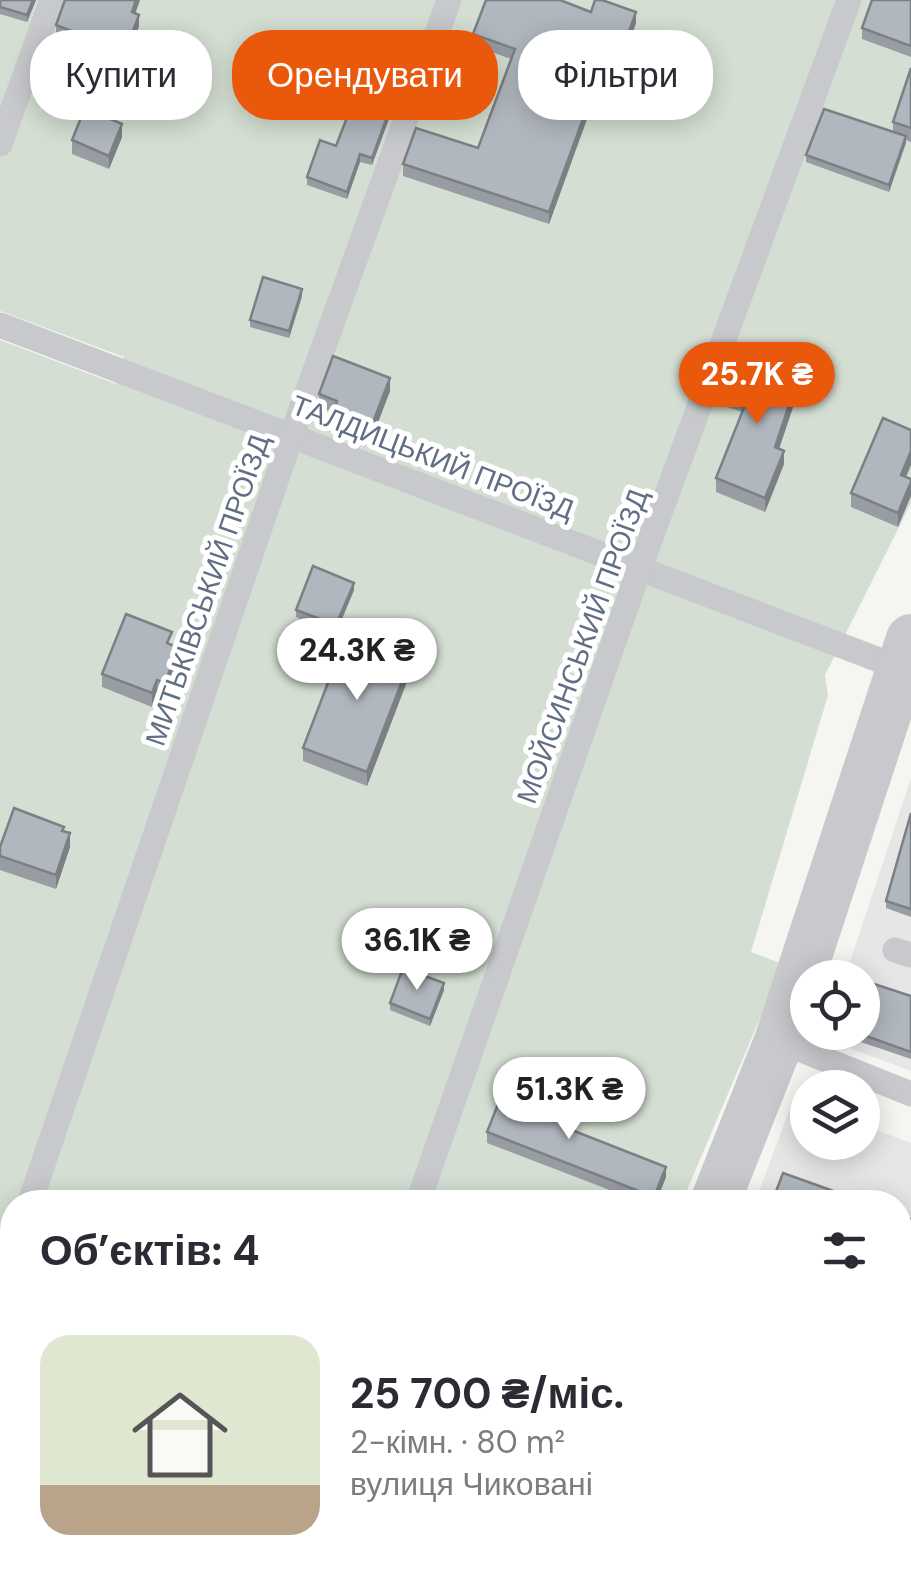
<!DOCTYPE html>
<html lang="uk">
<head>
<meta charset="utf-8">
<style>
  :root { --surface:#fff; --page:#f7f7f7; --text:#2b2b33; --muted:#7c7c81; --line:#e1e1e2; --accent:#ea580c }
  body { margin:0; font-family:"DM Sans",sans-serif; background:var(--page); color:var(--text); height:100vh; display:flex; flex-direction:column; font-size:38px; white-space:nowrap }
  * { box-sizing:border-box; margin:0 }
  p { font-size:32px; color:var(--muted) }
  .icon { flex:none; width:55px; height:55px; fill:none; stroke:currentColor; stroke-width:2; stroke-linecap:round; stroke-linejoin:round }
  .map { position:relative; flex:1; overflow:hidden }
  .details { position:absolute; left:0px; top:1190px; width:912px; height:392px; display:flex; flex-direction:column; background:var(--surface); border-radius:40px 40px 0 0; box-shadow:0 5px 25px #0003 }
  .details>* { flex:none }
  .top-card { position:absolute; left:30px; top:30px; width:852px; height:90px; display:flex; gap:20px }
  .controls { position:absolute; left:790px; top:960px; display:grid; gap:20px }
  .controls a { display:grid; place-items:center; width:90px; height:90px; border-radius:50%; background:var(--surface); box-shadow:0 5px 25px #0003; font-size:50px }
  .price { position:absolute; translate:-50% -85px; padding:0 22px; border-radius:35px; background:#fff; color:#222; font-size:32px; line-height:65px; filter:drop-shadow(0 2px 5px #0008) }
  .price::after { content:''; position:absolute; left:50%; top:60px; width:30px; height:22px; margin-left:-15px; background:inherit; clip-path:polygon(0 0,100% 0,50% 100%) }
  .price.on { background:var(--accent); color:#fff }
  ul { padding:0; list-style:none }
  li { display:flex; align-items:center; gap:30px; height:250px; padding:0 40px }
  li+li { border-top:2px solid var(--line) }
  li span { display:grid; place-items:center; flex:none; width:280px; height:200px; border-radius:30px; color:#555 }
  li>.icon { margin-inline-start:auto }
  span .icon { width:120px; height:120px; fill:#fffc; stroke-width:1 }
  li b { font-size:42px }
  h2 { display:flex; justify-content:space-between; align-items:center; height:120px; padding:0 40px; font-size:42px }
  .chip { padding:0 35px; border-radius:40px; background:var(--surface); box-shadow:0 5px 25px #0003; font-size:35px; line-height:90px }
  .chip.on { background:var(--accent); color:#fff }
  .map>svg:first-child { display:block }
  .built { fill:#e5e6e5 }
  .green { fill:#d4ded2 }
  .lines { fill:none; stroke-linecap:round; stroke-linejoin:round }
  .lane { stroke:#c7c9cd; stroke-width:25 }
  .street { stroke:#c7c9cd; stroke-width:50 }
  .wall { fill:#989da3 }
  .shaded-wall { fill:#7c8085 }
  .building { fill:#b1b7be; stroke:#7c8085; stroke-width:2.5 }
  .labels { text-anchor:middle; stroke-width:10; stroke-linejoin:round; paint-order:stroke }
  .street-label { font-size:28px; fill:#616f85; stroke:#fff }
</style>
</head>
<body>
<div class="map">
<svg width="911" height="1582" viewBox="0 0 911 1582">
  <rect width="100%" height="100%" fill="#f5f6f1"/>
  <g class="built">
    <polygon points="911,778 911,1071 825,1039 827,1033 862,1032 862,978 845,977"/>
    <polygon points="793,1100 807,1105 808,1142 862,1142 863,1125 911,1143 911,1582 617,1582 621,1570 900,1570 900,1202 755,1202"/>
  </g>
  <polygon class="green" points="0,0 911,0 911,503 825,675 828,695 751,952 783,964 682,1202 12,1202 12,1570 547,1570 543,1582 0,1582 0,340 116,384 124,357 0,311"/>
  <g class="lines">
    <g class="lane">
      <polyline points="0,144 52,0"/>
      <polyline points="0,325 900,668"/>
      <polyline points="895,950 911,955"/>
      <polyline points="779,1041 911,1094"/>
      <polyline points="30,1202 292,434 449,0"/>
      <polyline points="418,1202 639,570 849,0"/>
      <polyline points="0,1292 12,1255"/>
      <polyline points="812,1570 849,1582"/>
      <polyline points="285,1582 289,1570"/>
    </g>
    <g class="street">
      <polyline points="715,1202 779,1041 911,639"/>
      <polyline points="573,1582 578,1570"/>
    </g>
  </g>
  <g class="wall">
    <polygon points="0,0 36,0 27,22 0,14"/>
    <polygon points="911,0 911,57 862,39 862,28"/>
    <polygon points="591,12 636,23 613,88 600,83 549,224 403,176 403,164 478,148 511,59 473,45 473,34"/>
    <polygon points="135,13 139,26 125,64 56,37 56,25"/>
    <polygon points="911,68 911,142 906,140 889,192 806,162 806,155 893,132 893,122"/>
    <polygon points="401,86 372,165 360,162 347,199 307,185 307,177 336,146"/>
    <polygon points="122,137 109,169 72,154 72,140"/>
    <polygon points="302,296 289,338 250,327 250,320"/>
    <polygon points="390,391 372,438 334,424 334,413 319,408 319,394"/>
    <polygon points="798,392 779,449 784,464 765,512 716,492 716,478 743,412 727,407 727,393"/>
    <polygon points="906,477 898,527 851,507 851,493"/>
    <polygon points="354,590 336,633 296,617 296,610"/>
    <polygon points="172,646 178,662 165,697 157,694 152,707 102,687 102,674"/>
    <polygon points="411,671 367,786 303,761 303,748"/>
    <polygon points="911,813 911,917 886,908 886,901"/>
    <polygon points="64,831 70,847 56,889 0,870 0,847"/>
    <polygon points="444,990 430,1026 390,1010 390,1003"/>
    <polygon points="911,996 911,1059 846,1037 846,1032 862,1032"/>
    <polygon points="549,1112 572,1130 666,1177 656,1202 641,1202 487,1143 487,1132"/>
    <polygon points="12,1327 12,1461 0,1456 0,1335 8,1339"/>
    <polygon points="900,1472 911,1476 911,1554 900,1551"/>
  </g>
  <g class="shaded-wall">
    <polygon points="33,0 36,0 27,22 27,15"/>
    <polygon points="136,0 140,0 132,23 132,12"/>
    <polygon points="636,12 636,23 613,88 613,76"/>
    <polygon points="139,15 139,26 125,64 125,52"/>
    <polygon points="600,72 600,83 549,224 549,212"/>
    <polygon points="401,79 401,86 372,165 372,158"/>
    <polygon points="122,124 122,137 109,169 109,156"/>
    <polygon points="906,136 906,143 889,192 889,185"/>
    <polygon points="360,154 360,162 347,199 347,192"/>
    <polygon points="302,289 302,296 289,338 289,331"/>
    <polygon points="390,378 390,391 372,438 372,425"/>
    <polygon points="798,378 798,392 775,461 775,447"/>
    <polygon points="784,451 784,464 765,512 765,498"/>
    <polygon points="911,451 911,465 901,489 901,475"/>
    <polygon points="911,482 911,496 898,527 898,513"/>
    <polygon points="354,583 354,590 336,633 336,625"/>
    <polygon points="178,648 178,662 165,697 165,683"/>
    <polygon points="411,658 411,671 367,786 367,772"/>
    <polygon points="157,680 157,694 152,707 152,693"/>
    <polygon points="70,833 70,847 56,889 56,875"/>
    <polygon points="444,983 444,990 430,1026 430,1019"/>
    <polygon points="666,1167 666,1177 656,1202 654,1202 654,1197"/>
    <polygon points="911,1334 911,1352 900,1383 900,1364"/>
  </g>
  <g class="building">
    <polygon points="0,0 33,0 27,15 0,7"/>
    <polygon points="65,0 136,0 132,12 139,15 125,52 56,25"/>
    <polygon points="486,0 560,0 591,12 595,0 602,0 636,12 613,76 600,72 549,212 403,164 416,128 478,148 515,49 473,34"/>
    <polygon points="872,0 911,0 911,46 862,28"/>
    <polygon points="367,66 401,79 372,158 360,154 347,192 307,177 320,140 336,146"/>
    <polygon points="911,68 911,128 893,122"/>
    <polygon points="85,108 122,124 109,156 72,140"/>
    <polygon points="824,109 906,136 889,185 806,155"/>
    <polygon points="263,277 302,289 289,331 250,320"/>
    <polygon points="333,356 390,378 372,425 334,411 337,401 319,394"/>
    <polygon points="738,358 798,378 775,447 784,451 765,498 716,478 747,400 727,393"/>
    <polygon points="883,418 911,430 911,451 901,475 911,479 911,482 898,513 851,493"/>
    <polygon points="313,566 354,583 336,625 296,610"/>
    <polygon points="126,614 172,632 167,643 178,648 165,683 157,680 152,693 102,674"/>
    <polygon points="347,633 411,658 367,772 303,748"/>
    <polygon points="14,808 64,827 62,831 70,833 56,875 0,856 0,847"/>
    <polygon points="911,813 911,909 886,901"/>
    <polygon points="403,968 444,983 430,1019 390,1003"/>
    <polygon points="862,980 911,996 911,1052 855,1032 862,1032"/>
    <polygon points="506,1084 549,1101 546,1111 572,1121 569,1129 666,1167 654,1197 487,1132"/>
    <polygon points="783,1173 864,1202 772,1202"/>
    <polygon points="900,1215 911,1219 911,1334 900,1364"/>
    <polygon points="12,1327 12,1449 0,1444 0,1335 8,1339"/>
    <polygon points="900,1472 911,1476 911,1538 900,1534"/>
    <polygon points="0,1560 12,1564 12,1570 27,1570 50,1579 53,1573 75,1582 0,1582"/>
  </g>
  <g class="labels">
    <g class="street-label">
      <text transform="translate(433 457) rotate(21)" y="10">ТАЛДИЦЬКИЙ ПРОЇЗД</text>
      <text transform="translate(207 590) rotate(-71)" y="10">МИТЬКІВСЬКИЙ ПРОЇЗД</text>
      <text transform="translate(582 646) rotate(-70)" y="10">МОЙСИНСЬКИЙ ПРОЇЗД</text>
    </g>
  </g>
</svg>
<div class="controls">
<a><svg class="icon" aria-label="locate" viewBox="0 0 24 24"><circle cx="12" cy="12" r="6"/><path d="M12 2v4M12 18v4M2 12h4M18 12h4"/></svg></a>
<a><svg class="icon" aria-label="layers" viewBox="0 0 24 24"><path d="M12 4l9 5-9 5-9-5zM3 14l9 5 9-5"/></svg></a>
</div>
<b class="price on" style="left:757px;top:427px">25.7K ₴</b>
<b class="price" style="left:357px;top:703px">24.3K ₴</b>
<b class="price" style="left:417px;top:993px">36.1K ₴</b>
<b class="price" style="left:569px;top:1142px">51.3K ₴</b>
<div class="top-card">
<a class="chip">Купити</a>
<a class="chip on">Орендувати</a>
<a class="chip">Фільтри</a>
</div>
<section class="details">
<h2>Об’єктів: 4<svg class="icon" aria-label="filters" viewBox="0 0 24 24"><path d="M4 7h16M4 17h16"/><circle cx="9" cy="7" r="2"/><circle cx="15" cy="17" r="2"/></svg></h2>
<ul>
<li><span style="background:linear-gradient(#dfe7d0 75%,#b9a48a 0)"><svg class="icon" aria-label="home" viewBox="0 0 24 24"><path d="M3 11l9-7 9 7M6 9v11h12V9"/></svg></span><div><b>25 700 ₴/міс.</b><p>2-кімн. · 80 m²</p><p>вулиця Чиковані</p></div></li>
</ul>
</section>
</div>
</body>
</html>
